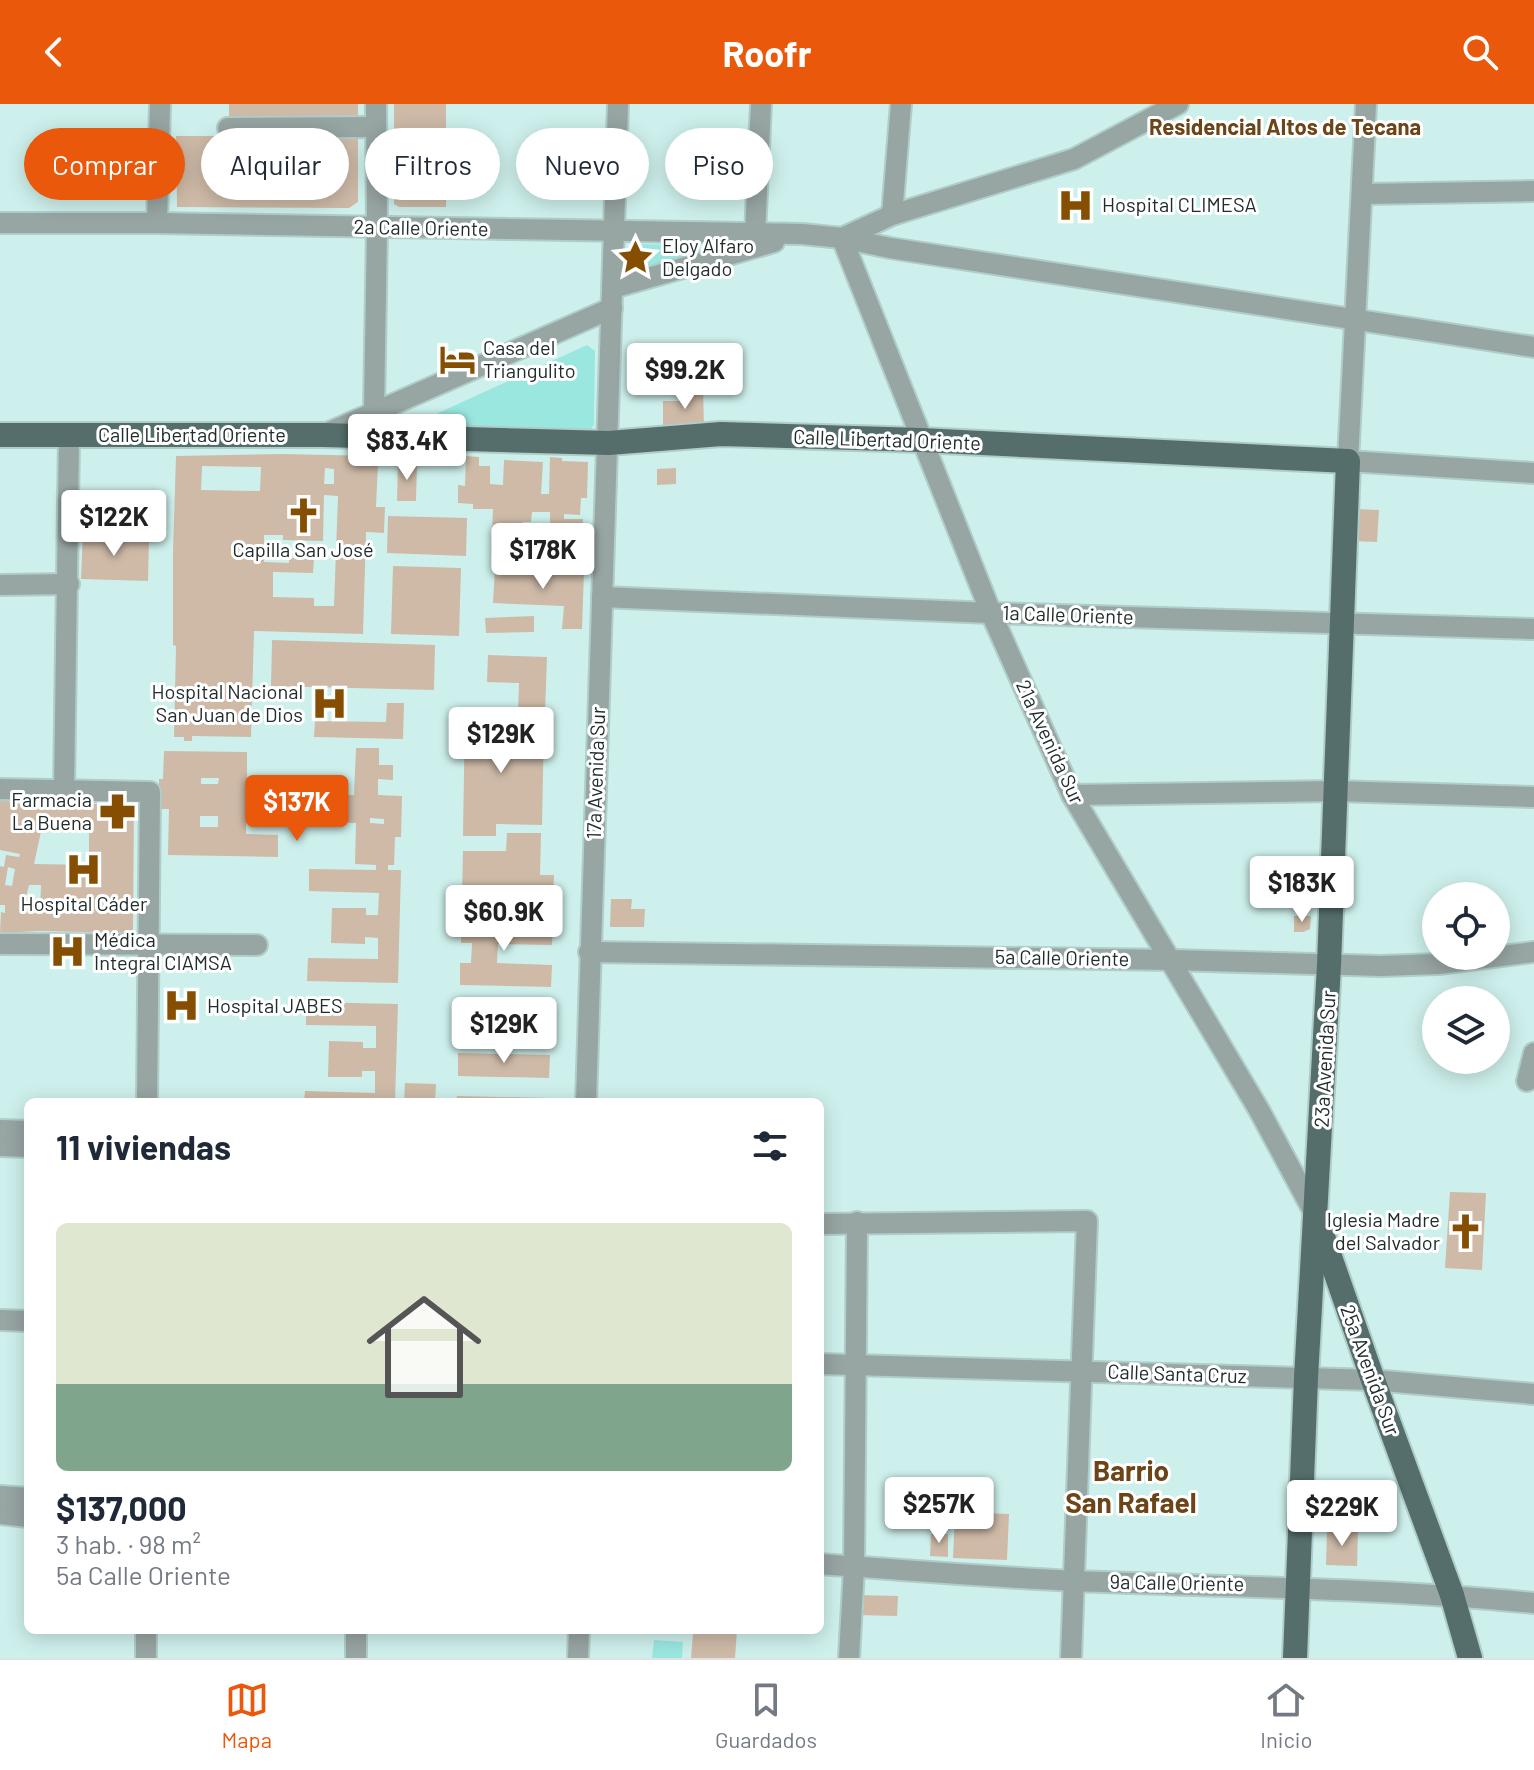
<!DOCTYPE html>
<html lang="es">
<head>
<meta charset="utf-8">
<style>
  :root { --surface:#fff; --page:#f2f2f3; --text:#1f2937; --muted:#747a83; --line:#e0e1e3; --accent:#ea580c }
  body { margin:0; font-family:Barlow,sans-serif; background:var(--page); color:var(--text); height:100vh; display:flex; flex-direction:column; font-size:30px; white-space:nowrap }
  * { box-sizing:border-box; margin:0 }
  p { font-size:26px; color:var(--muted) }
  .icon { flex:none; width:44px; height:44px; fill:none; stroke:currentColor; stroke-width:2; stroke-linecap:round; stroke-linejoin:round }
  .map { position:relative; flex:1; overflow:hidden }
  .drawer { position:absolute; left:24px; top:994px; width:800px; height:536px; display:flex; flex-direction:column; background:var(--surface); border-radius:12px; box-shadow:0 4px 20px #0003 }
  .drawer>* { flex:none }
  .hud { position:absolute; left:24px; top:24px; width:800px; height:72px; display:flex; gap:16px }
  .fabs { position:absolute; left:1422px; top:778px; display:grid; gap:16px }
  .fabs a { display:grid; place-items:center; width:88px; height:88px; border-radius:50%; background:var(--surface); box-shadow:0 4px 20px #0003; font-size:40px }
  .price { position:absolute; translate:-50% -68px; padding:0 18px; border-radius:8px; background:#fff; color:#222; font-size:26px; line-height:52px; filter:drop-shadow(0 2px 4px #0008) }
  .price::after { content:''; position:absolute; left:50%; top:48px; width:24px; height:18px; margin-left:-12px; background:inherit; clip-path:polygon(0 0,100% 0,50% 100%) }
  .price.on { background:var(--accent); color:#fff }
  ul { padding:0; list-style:none }
  li { display:grid; align-content:center; gap:16px; height:424px; padding:0 32px }
  li+li { border-top:2px solid var(--line) }
  li span { display:grid; place-items:center; height:248px; border-radius:12px; color:#555 }
  li>.icon { margin-inline-start:auto }
  span .icon { width:144px; height:144px; fill:#fffc; stroke-width:1 }
  li b { font-size:34px }
  h2 { display:flex; justify-content:space-between; align-items:center; height:96px; padding:0 32px; font-size:34px }
  .tag { padding:0 28px; border-radius:36px; background:var(--surface); box-shadow:0 4px 20px #0003; font-size:28px; line-height:72px }
  .tag.on { background:var(--accent); color:#fff }
  header { display:flex; justify-content:space-between; align-items:center; height:104px; padding:0 32px; background:var(--accent); color:#fff; font-size:36px; font-weight:700 }
  .dock { display:flex; justify-content:space-around; align-items:center; height:112px; border-top:2px solid var(--line); background:var(--surface); font-size:22px; color:var(--muted) }
  .dock a { display:grid; justify-items:center; gap:4px }
  .dock .on { color:var(--accent) }
  .map>svg:first-child { display:block }
  .green { fill:#9ae7e0 }
  .building { fill:#cebaa7; fill-rule:evenodd }
  .lines { fill:none; stroke-linecap:round; stroke-linejoin:round }
  .minor-casing { stroke:#afcdc9; stroke-width:24 }
  .major-casing { stroke:#afcdc9; stroke-width:28 }
  .minor { stroke:#97a5a3; stroke-width:20 }
  .major { stroke:#556e6b; stroke-width:24 }
  .labels { text-anchor:middle; stroke-width:6; stroke-linejoin:round; paint-order:stroke }
  .poi-label { font-size:20px; fill:#212d2c; stroke:#fff; text-anchor:start }
  .street-label { font-size:20px; fill:#212d2c; stroke:#fff }
  .neighbourhood-label { font-size:22px; font-weight:bold; fill:#6c4417; stroke:#fff }
  .district-label { font-size:28px; font-weight:bold; fill:#6c4417; stroke:#fff }
</style>
</head>
<body>
<header><svg class="icon" aria-label="back" viewBox="0 0 24 24"><path d="M15 5l-7 7 7 7"/></svg>Roofr<svg class="icon" aria-label="search" viewBox="0 0 24 24"><circle cx="10" cy="10" r="6"/><path d="M15 15l6 6"/></svg></header>
<div class="map">
<svg width="1534" height="1554" viewBox="0 0 1534 1554">
  <rect width="100%" height="100%" fill="#cef0ec"/>
  <g class="green">
    <polygon points="633,140 696,141 701,147 630,169 627,164 629,143"/>
    <polygon points="587,241 595,247 594,321 590,326 441,326 437,321 438,309"/>
    <polygon points="654,1536 683,1538 682,1554 652,1554"/>
  </g>
  <g class="building">
    <rect x="229" y="0" width="129" height="15"/>
    <polygon points="394,0 446,0 446,103 399,103 394,100"/>
    <polygon points="176,32 358,32 358,98 349,104 177,103"/>
    <polygon points="685,284 703,284 704,324 663,325 663,297 685,297"/>
    <path d="M 283,350 L 373,352 L 373,360 L 378,360 L 376,403 L 385,403 L 384,429 L 366,428 L 363,530 L 254,527 L 251,633 L 192,632 L 192,637 L 184,637 L 184,633 L 174,633 L 176,542 L 173,541 L 173,449 L 176,352 ZM 202,362 L 261,363 L 260,387 L 201,386 ZM 325,364 L 334,365 L 334,380 L 324,380 ZM 324,391 L 338,392 L 334,502 L 314,502 L 314,494 L 273,493 L 273,468 L 313,469 L 314,455 L 289,454 L 289,459 L 264,458 L 264,431 L 283,431 L 283,436 L 323,437 Z"/>
    <polygon points="466,352 479,353 479,362 490,362 490,380 503,381 504,356 543,358 541,390 549,390 550,353 562,354 562,357 588,358 587,394 581,394 580,411 564,410 564,415 583,415 581,458 561,457 561,461 533,460 534,428 550,428 550,408 532,408 531,418 523,418 521,452 491,450 493,405 473,405 473,400 458,399 458,381 465,382"/>
    <polygon points="398,358 417,359 416,397 397,397"/>
    <polygon points="676,364 676,380 657,381 657,365"/>
    <polygon points="1355,405 1379,406 1377,438 1353,437"/>
    <polygon points="388,412 467,414 466,452 387,449"/>
    <polygon points="83,427 99,428 99,434 149,435 148,477 81,475"/>
    <polygon points="393,462 461,464 459,532 391,530"/>
    <polygon points="495,464 584,468 582,525 562,525 564,502 493,499"/>
    <polygon points="534,512 534,528 486,529 485,514"/>
    <polygon points="272,536 435,541 434,586 271,582"/>
    <polygon points="488,551 547,553 545,609 518,608 519,579 487,578"/>
    <polygon points="387,599 404,599 403,635 314,633 315,617 386,618"/>
    <polygon points="465,603 484,603 483,623 496,623 496,621 544,622 542,721 496,720 496,732 463,732"/>
    <path d="M 356,644 L 379,644 L 379,661 L 393,661 L 393,676 L 378,675 L 378,691 L 402,692 L 401,733 L 395,733 L 394,761 L 388,761 L 388,766 L 401,766 L 398,879 L 307,877 L 308,854 L 378,855 L 378,834 L 365,833 L 365,840 L 331,839 L 332,804 L 366,804 L 366,811 L 378,811 L 379,789 L 309,787 L 309,765 L 376,766 L 376,761 L 355,760 L 356,719 L 246,717 L 246,730 L 278,731 L 278,753 L 168,751 L 169,705 L 159,705 L 159,675 L 163,675 L 164,647 L 247,648 L 247,688 L 354,691 ZM 201,674 L 219,674 L 218,680 L 201,680 ZM 200,712 L 218,712 L 218,723 L 200,723 ZM 370,714 L 384,715 L 384,720 L 370,719 Z"/>
    <path d="M 0,697 L 134,701 L 133,825 L 130,829 L 40,827 L 0,829 L 1,808 L 5,809 L 5,801 L 0,801 L 0,762 L 4,763 L 6,751 L 19,753 L 20,750 L 0,746 ZM 42,723 L 89,725 L 89,761 L 34,760 ZM 8,763 L 15,765 L 12,782 L 5,781 ZM 29,781 L 41,781 L 40,808 L 32,808 L 32,793 L 26,793 Z"/>
    <polygon points="507,729 541,729 540,771 554,771 553,794 462,792 463,747 506,747"/>
    <polygon points="611,795 632,795 631,805 645,805 644,823 610,823"/>
    <polygon points="1294,812 1311,812 1310,825 1303,828 1294,828"/>
    <polygon points="461,816 553,818 552,841 498,840 497,859 552,861 551,883 460,881 460,859 471,859 472,839 461,839"/>
    <polygon points="306,898 398,900 395,998 304,998 305,987 375,989 375,967 362,967 362,973 328,973 329,937 363,938 363,944 376,944 376,922 306,921"/>
    <polygon points="459,903 551,905 550,928 459,926"/>
    <polygon points="458,949 550,951 549,974 458,972"/>
    <polygon points="405,979 436,980 435,998 404,998"/>
    <polygon points="457,992 549,994 549,998 457,998"/>
    <polygon points="1450,1088 1486,1089 1482,1166 1445,1164"/>
    <polygon points="955,1408 1009,1410 1007,1456 953,1454"/>
    <polygon points="1327,1426 1358,1427 1357,1462 1326,1461"/>
    <polygon points="931,1430 948,1430 948,1453 930,1452"/>
    <polygon points="858,1491 898,1492 897,1512 857,1511"/>
    <polygon points="657,1526 737,1526 735,1554 691,1554 693,1530 657,1528"/>
  </g>
  <g class="lines">
    <defs>
      <g id="minor">
        <polyline points="1366,0 1348,357 1534,369"/>
        <polyline points="228,24 376,23"/>
        <polyline points="1364,90 1534,87"/>
        <polyline points="892,111 901,0"/>
        <polyline points="0,119 157,119 802,130 842,134 890,144 1534,243"/>
        <polyline points="157,119 160,0"/>
        <polyline points="755,131 761,0"/>
        <polyline points="842,134 991,509 1072,691 1259,1006 1317,1114"/>
        <polyline points="842,134 892,111 1074,55 1178,0"/>
        <polyline points="613,184 774,138"/>
        <polyline points="374,307 377,124 376,0"/>
        <polyline points="323,331 612,204"/>
        <polyline points="0,481 69,480"/>
        <polyline points="602,493 991,509 1534,525"/>
        <polyline points="0,685 150,688 147,998"/>
        <polyline points="64,687 69,332"/>
        <polyline points="1072,691 1335,687 1534,693"/>
        <polyline points="0,840 257,841"/>
        <polyline points="589,848 1172,856 1381,862 1438,860 1534,848"/>
        <polyline points="1527,977 1534,949"/>
        <polyline points="586,998 618,0"/>
        <polyline points="0,1026 28,1027"/>
        <polyline points="0,1042 28,1043"/>
        <polyline points="820,1120 1087,1117 1071,1554"/>
        <polyline points="0,1216 28,1217"/>
        <polyline points="820,1260 1373,1276 1534,1290"/>
        <polyline points="0,1392 28,1394"/>
        <polyline points="0,1410 28,1413"/>
        <path d="M 820,1460 C 905,1466 989,1473 1074,1477 C 1228,1483 1381,1484 1534,1499"/>
        <polyline points="146,1554 146,1526"/>
        <polyline points="356,1554 356,1526"/>
        <polyline points="578,1554 579,1526"/>
        <polyline points="849,1554 854,1463 857,1118"/>
      </g>
      <g id="major">
        <polyline points="0,331 323,331 609,339 721,330 921,336 1348,357 1329,861 1306,1274 1295,1554"/>
        <polyline points="1320,1124 1373,1276 1452,1491 1470,1554"/>
      </g>
    </defs>
    <use href="#minor" class="minor-casing"/>
    <use href="#major" class="major-casing"/>
    <use href="#minor" class="minor"/>
    <use href="#major" class="major"/>
  </g>
  <defs>
    <symbol id="hospital-bare" viewBox="-9 -9 18 18"><path d="M-5-5h3v3.5h4V-5h3V5h-3V1.5h-4V5h-3Z" fill="#854e00" stroke="#fff" stroke-width="2.5" paint-order="stroke"/></symbol>
    <symbol id="sight-bare" viewBox="-9 -9 18 18"><path d="M0-6L1.8-2.2L6-1.7L2.9 1.2L3.7 5.4L0 3.3L-3.7 5.4L-2.9 1.2L-6-1.7L-1.8-2.2Z" fill="#854e00" stroke="#fff" stroke-width="2.5" paint-order="stroke"/></symbol>
    <symbol id="hotel-bare" viewBox="-9 -9 18 18"><path d="M-6-4.5h1.5V1H6V5H4.5V3h-9V5H-6ZM-4 0a1.8 1.8 0 1 1 3.6 0ZM.5 0V-2.5h3Q6-2.5 6 0Z" fill="#854e00" stroke="#fff" stroke-width="2.5" paint-order="stroke"/></symbol>
    <symbol id="church-bare" viewBox="-9 -9 18 18"><path d="M-1.2-6h2.4v3.5h3.3v2.4h-3.3V6h-2.4V-.1h-3.3v-2.4h3.3Z" fill="#854e00" stroke="#fff" stroke-width="2.5" paint-order="stroke"/></symbol>
    <symbol id="pharmacy-bare" viewBox="-9 -9 18 18"><path d="M-2-6h4v4h4v4h-4v4h-4v-4h-4v-4h4Z" fill="#854e00" stroke="#fff" stroke-width="2.5" paint-order="stroke"/></symbol>
  </defs>
  <g fill-rule="evenodd">
    <use href="#hospital-bare" x="1050" y="76" width="51" height="51"/>
    <use href="#sight-bare" x="610" y="128" width="51" height="51"/>
    <use href="#hotel-bare" x="432" y="230" width="51" height="51"/>
    <use href="#church-bare" x="278" y="386" width="51" height="51"/>
    <use href="#hospital-bare" x="304" y="574" width="51" height="51"/>
    <use href="#pharmacy-bare" x="92" y="682" width="51" height="51"/>
    <use href="#hospital-bare" x="58" y="740" width="51" height="51"/>
    <use href="#hospital-bare" x="42" y="822" width="51" height="51"/>
    <use href="#hospital-bare" x="156" y="876" width="51" height="51"/>
    <use href="#church-bare" x="1440" y="1102" width="51" height="51"/>
  </g>
  <g class="labels">
    <g class="poi-label">
      <text x="1102" y="108">Hospital CLIMESA</text>
      <text x="662" y="149">Eloy Alfaro<tspan x="662" dy="23">Delgado</tspan></text>
      <text x="483" y="251">Casa del<tspan x="483" dy="23">Triangulito</tspan></text>
      <text x="303" y="453" text-anchor="middle">Capilla San José</text>
      <text x="303" y="595" text-anchor="end">Hospital Nacional<tspan x="303" dy="23">San Juan de Dios</tspan></text>
      <text x="92" y="703" text-anchor="end">Farmacia<tspan x="92" dy="23">La Buena</tspan></text>
      <text x="84" y="807" text-anchor="middle">Hospital Cáder</text>
      <text x="94" y="843">Médica<tspan x="94" dy="23">Integral CIAMSA</tspan></text>
      <text x="207" y="909">Hospital JABES</text>
      <text x="1440" y="1123" text-anchor="end">Iglesia Madre<tspan x="1440" dy="23">del Salvador</tspan></text>
    </g>
    <g class="street-label">
      <text transform="translate(421 124) rotate(1)" y="7">2a Calle Oriente</text>
      <text x="192" y="338">Calle Libertad Oriente</text>
      <text transform="translate(887 336) rotate(2)" y="7">Calle Libertad Oriente</text>
      <text transform="translate(1068 511) rotate(2)" y="7">1a Calle Oriente</text>
      <text transform="translate(1050 638) rotate(65)" y="7">21a Avenida Sur</text>
      <text transform="translate(596 669) rotate(-88)" y="7">17a Avenida Sur</text>
      <text transform="translate(1062 854) rotate(1)" y="7">5a Calle Oriente</text>
      <text transform="translate(1325 955) rotate(-87)" y="7">23a Avenida Sur</text>
      <text transform="translate(1370 1266) rotate(70)" y="7">25a Avenida Sur</text>
      <text transform="translate(1177 1270) rotate(2)" y="7">Calle Santa Cruz</text>
      <text transform="translate(1177 1479) rotate(1)" y="7">9a Calle Oriente</text>
    </g>
    <g class="neighbourhood-label">
      <text x="1285" y="31">Residencial Altos de Tecana</text>
    </g>
    <g class="district-label">
      <text x="1131" y="1377">Barrio<tspan x="1131" dy="32">San Rafael</tspan></text>
    </g>
  </g>
</svg>
<div class="fabs">
<a><svg class="icon" aria-label="locate" viewBox="0 0 24 24"><circle cx="12" cy="12" r="6"/><path d="M12 2v4M12 18v4M2 12h4M18 12h4"/></svg></a>
<a><svg class="icon" aria-label="layers" viewBox="0 0 24 24"><path d="M12 4l9 5-9 5-9-5zM3 14l9 5 9-5"/></svg></a>
</div>
<b class="price" style="left:685px;top:307px">$99.2K</b>
<b class="price" style="left:407px;top:378px">$83.4K</b>
<b class="price" style="left:114px;top:454px">$122K</b>
<b class="price" style="left:543px;top:487px">$178K</b>
<b class="price" style="left:501px;top:671px">$129K</b>
<b class="price on" style="left:297px;top:739px">$137K</b>
<b class="price" style="left:1302px;top:820px">$183K</b>
<b class="price" style="left:504px;top:849px">$60.9K</b>
<b class="price" style="left:504px;top:961px">$129K</b>
<b class="price" style="left:939px;top:1441px">$257K</b>
<b class="price" style="left:1342px;top:1444px">$229K</b>
<div class="hud">
<a class="tag on">Comprar</a>
<a class="tag">Alquilar</a>
<a class="tag">Filtros</a>
<a class="tag">Nuevo</a>
<a class="tag">Piso</a>
</div>
<section class="drawer">
<h2>11 viviendas<svg class="icon" aria-label="filters" viewBox="0 0 24 24"><path d="M4 7h16M4 17h16"/><circle cx="9" cy="7" r="2"/><circle cx="15" cy="17" r="2"/></svg></h2>
<ul>
<li><span style="background:linear-gradient(#dfe7d0 65%,#7fa58c 0)"><svg class="icon" aria-label="home" viewBox="0 0 24 24"><path d="M3 11l9-7 9 7M6 9v11h12V9"/></svg></span><div><b>$137,000</b><p>3 hab. · 98 m²</p><p>5a Calle Oriente</p></div></li>
</ul>
</section>
</div>
<nav class="dock">
<a class="on"><svg class="icon" aria-label="map" viewBox="0 0 24 24"><path d="M3 6l6-2 6 2 6-2v14l-6 2-6-2-6 2zM9 4v14M15 6v14"/></svg>Mapa</a>
<a><svg class="icon" aria-label="saved" viewBox="0 0 24 24"><path d="M7 4h10v16l-5-4-5 4z"/></svg>Guardados</a>
<a><svg class="icon" aria-label="home" viewBox="0 0 24 24"><path d="M3 11l9-7 9 7M6 9v11h12V9"/></svg>Inicio</a>
</nav>
</body>
</html>
